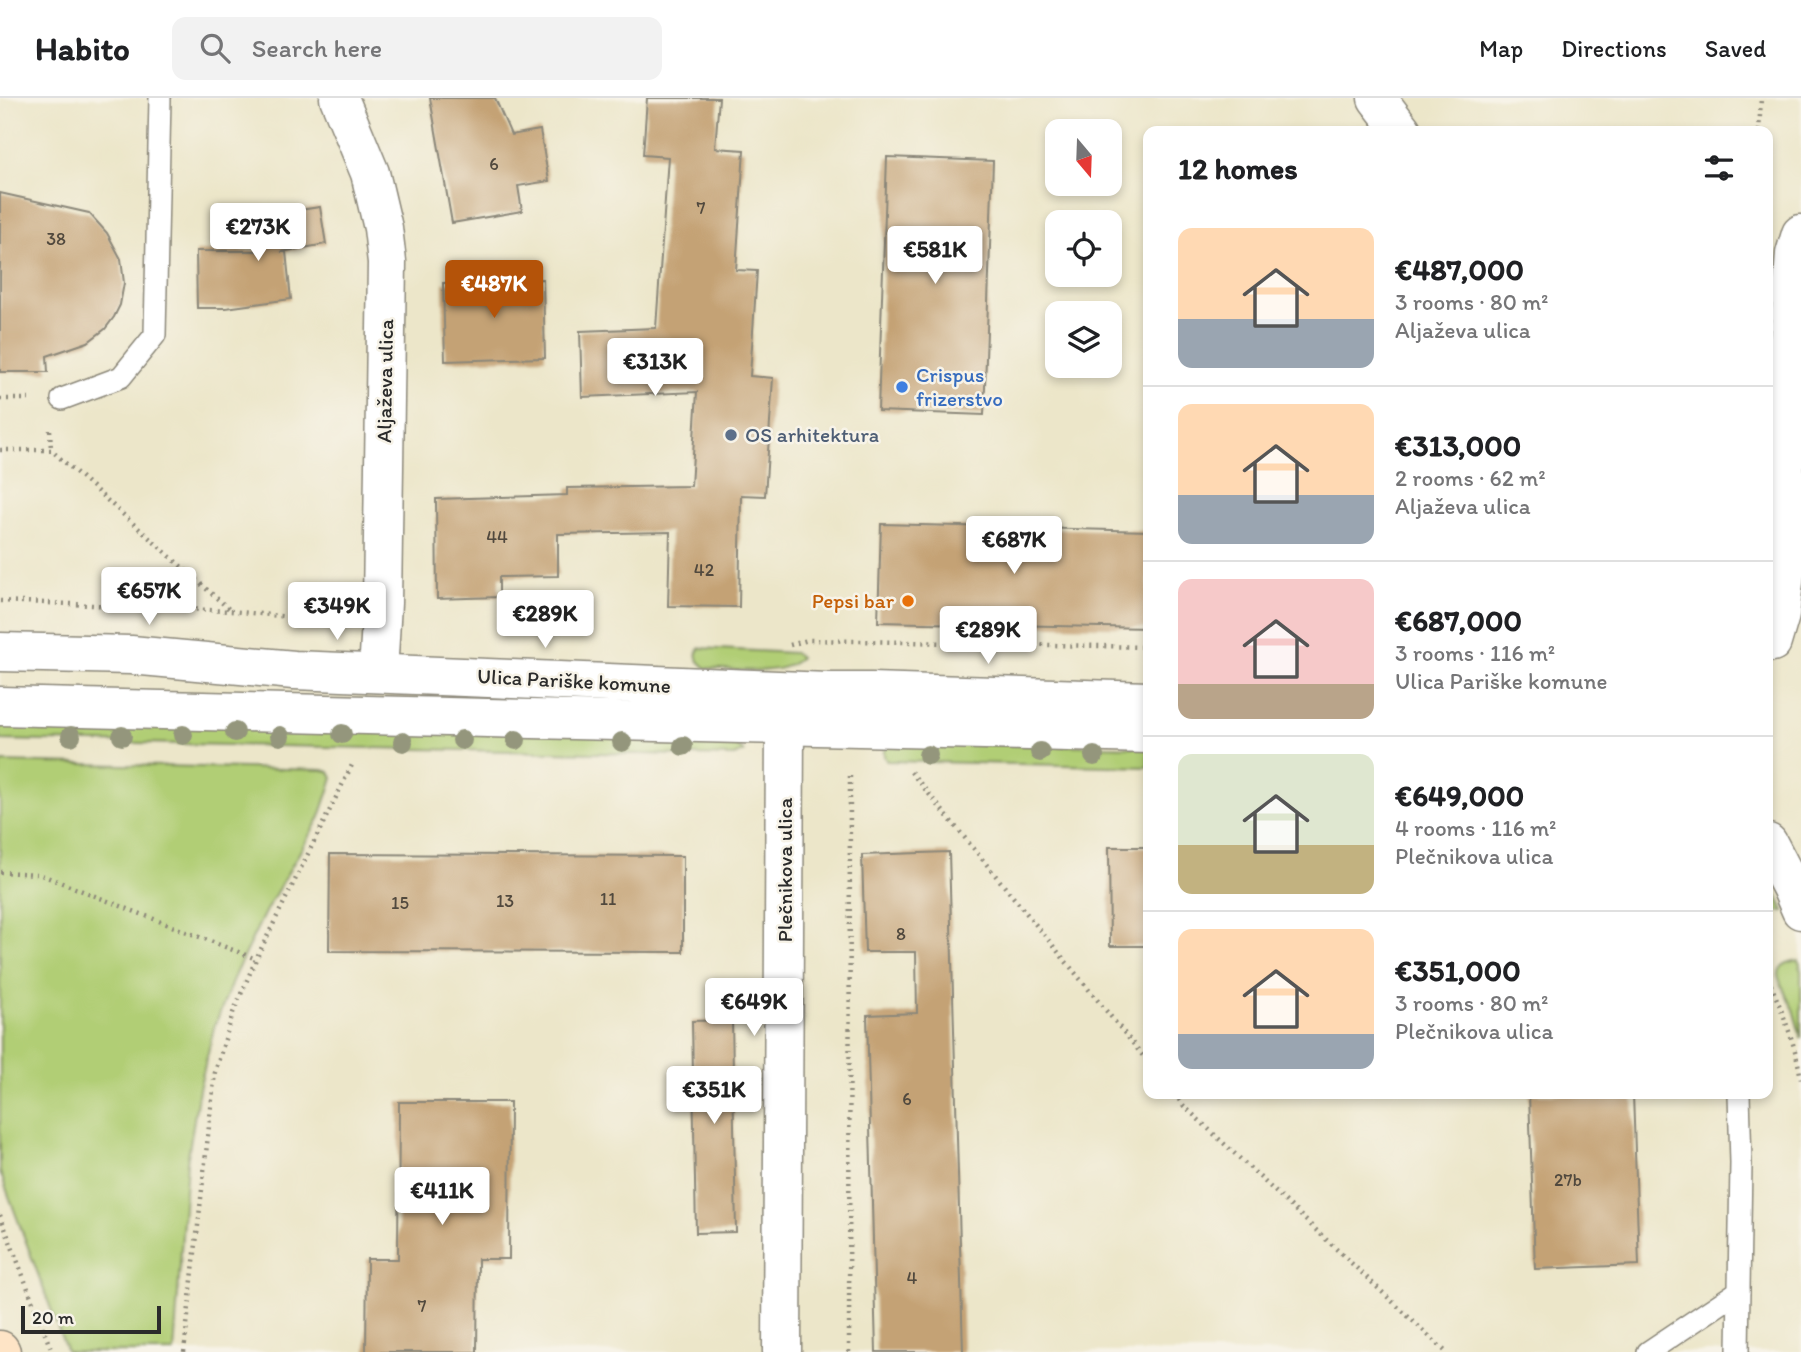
<!DOCTYPE html>
<html lang="en">
<head>
<meta charset="utf-8">
<style>
  :root { --surface:#fff; --page:#f2f2f2; --text:#202124; --muted:#757577; --line:#e0e0e0; --accent:#b45309 }
  body { margin:0; font-family:Itim,sans-serif; background:var(--page); color:var(--text); height:100vh; display:flex; flex-direction:column; font-size:26px; white-space:nowrap }
  * { box-sizing:border-box; margin:0 }
  p { font-size:23px; color:var(--muted) }
  .icon { flex:none; width:38px; height:38px; fill:none; stroke:currentColor; stroke-width:2; stroke-linecap:round; stroke-linejoin:round }
  .map { position:relative; flex:1; overflow:hidden }
  .details { position:absolute; left:1143px; top:28px; width:630px; height:973px; display:flex; flex-direction:column; background:var(--surface); border-radius:14px; box-shadow:0 4px 10px #0003 }
  .details>* { flex:none }
  .needle { width:46px; rotate:161deg }
  .controls { position:absolute; left:1045px; top:21px; display:grid; gap:14px }
  .controls a { display:grid; place-items:center; width:77px; height:77px; border-radius:14px; background:var(--surface); box-shadow:0 4px 10px #0003; font-size:35px }
  .scale { position:absolute; left:21px; bottom:18px; width:140px; box-sizing:border-box; padding-left:7px; border:4px solid #2b2b2b; border-top:0; font-size:19px; line-height:24px; white-space:nowrap; color:#2b2b2b; -webkit-text-stroke:5px #f7f3e8; paint-order:stroke }
  .price { position:absolute; translate:-50% -60px; padding:0 16px; border-radius:7px; background:#fff; color:#222; font-size:23px; line-height:46px; filter:drop-shadow(0 2px 4px #0008) }
  .price::after { content:''; position:absolute; left:50%; top:42px; width:21px; height:16px; margin-left:-10px; background:inherit; clip-path:polygon(0 0,100% 0,50% 100%) }
  .price.on { background:var(--accent); color:#fff }
  ul { padding:0; list-style:none }
  li { display:flex; align-items:center; gap:21px; height:175px; padding:0 35px }
  li+li { border-top:2px solid var(--line) }
  li span { display:grid; place-items:center; flex:none; width:196px; height:140px; border-radius:14px; color:#555 }
  li>.icon { margin-inline-start:auto }
  span .icon { width:84px; height:84px; fill:#fffc; stroke-width:1 }
  li b { font-size:30px }
  h2 { display:flex; justify-content:space-between; align-items:center; height:84px; padding:0 35px; font-size:30px }
  header { display:flex; align-items:center; gap:42px; box-sizing:border-box; height:98px; padding:0 35px; background:var(--surface); border-bottom:2px solid var(--line) }
  header strong { font-size:33px }
  nav { display:flex; gap:38px; margin-inline-start:auto; font-size:24px }
  .search { width:490px; height:63px; background:var(--page); display:flex; align-items:center; gap:18px; box-sizing:border-box; padding:0 24px; border-radius:14px; color:var(--muted); font-size:26px }
  .map>svg:first-child { display:block }
  .green { fill:#b1ce74; stroke:#6e7c50; stroke-width:2 }
  .building { fill:#c4a275 }
  .lines { fill:none; stroke-linecap:round; stroke-linejoin:round }
  .service-casing { stroke:#8c887a; stroke-width:24 }
  .minor-casing { stroke:#8c887a; stroke-width:41 }
  .tertiary-casing { stroke:#8c887a; stroke-width:41 }
  .secondary-casing { stroke:#8c887a; stroke-width:41 }
  .path { stroke:#8c887a; stroke-width:4.5; stroke-dasharray:2 5; stroke-linecap:butt }
  .service { stroke:#fff; stroke-width:21 }
  .minor { stroke:#fff; stroke-width:38 }
  .tertiary { stroke:#fff; stroke-width:38 }
  .secondary { stroke:#fee4c6; stroke-width:38 }
  .tree { fill:#94967c }
  .shop-dot { fill:#3f7fe0; stroke:#f7f3e8; stroke-width:2.5 }
  .service-dot { fill:#5c6f8a; stroke:#f7f3e8; stroke-width:2.5 }
  .food-dot { fill:#e8710a; stroke:#f7f3e8; stroke-width:2.5 }
  .labels { text-anchor:middle; stroke-width:5; stroke-linejoin:round; paint-order:stroke }
  .number-label { font-size:18px; fill:#51493e }
  .shop-label { font-size:21px; fill:#366cbe; stroke:#f7f3e8; text-anchor:start }
  .street-label { font-size:21px; fill:#2b2b2b; stroke:#f7f3e8 }
  .service-label { font-size:21px; fill:#4e5e75; stroke:#f7f3e8; text-anchor:start }
  .food-label { font-size:21px; fill:#c56008; stroke:#f7f3e8; text-anchor:end }
</style>
</head>
<body>
<header>
<strong>Habito</strong>
<div class="search"><svg class="icon" aria-label="search" viewBox="0 0 24 24"><circle cx="10" cy="10" r="6"/><path d="M15 15l6 6"/></svg>Search here</div>
<nav><a>Map</a><a>Directions</a><a>Saved</a></nav>
</header>
<div class="map">
<svg width="1801" height="1254" viewBox="0 0 1801 1254">
  <rect width="100%" height="100%" fill="#f7f3e8"/>
  <filter id="ink" filterUnits="userSpaceOnUse"><feTurbulence type="fractalNoise" baseFrequency=".0143" numOctaves="2"/><feDisplacementMap in="SourceGraphic" scale="14" xChannelSelector="R" yChannelSelector="G"/><feConvolveMatrix kernelMatrix="1 2 1 2 8 2 1 2 1" color-interpolation-filters="sRGB"/></filter>
  <filter id="wash" filterUnits="userSpaceOnUse"><feTurbulence type="fractalNoise" baseFrequency=".00686" numOctaves="4" result="noise"/><feDisplacementMap in="SourceGraphic" scale="28" xChannelSelector="R" yChannelSelector="G"/><feGaussianBlur stdDeviation="1.57" result="paint"/><feColorMatrix in="noise" values="0 0 0 0 0 0 0 0 0 0 0 0 0 0 0 0 0 1.4 0 .05"/><feComposite in="paint" operator="in"/></filter>
  <g filter="url(#wash)">
    <rect width="100%" height="100%" fill="#ece6c9"/>
    <g class="green">
      <path d="M 700,550 L 794,555 L 800,559 C 785,580 731,571 706,570 C 699,564 692,558 700,550 Z"/>
      <polygon points="0,622 720,638 736,647 744,654 734,658 0,642"/>
      <polygon points="884,644 1148,649 1148,669 887,663 884,659"/>
      <polygon points="0,664 323,672 330,674 333,680 320,719 265,814 236,874 214,930 199,991 187,1064 174,1254 67,1254 0,1074"/>
      <polygon points="1768,778 1784,813 1768,814"/>
      <path d="M 1799,862 L 1801,873 L 1801,940 L 1793,911 L 1779,881 C 1777,867 1787,864 1799,862 Z"/>
    </g>
    <g id="blocks">
      <g class="building">
        <polygon points="430,0 495,0 511,37 540,32 549,83 518,88 522,113 452,125"/>
        <polygon points="647,0 719,0 715,50 744,52 736,172 757,173 750,278 773,280 765,398 741,397 739,509 668,508 670,434 558,436 558,478 499,479 499,499 437,501 436,401 567,397 567,390 691,388 697,294 582,299 580,233 656,230 668,59 643,57"/>
        <polygon points="887,59 993,63 984,317 878,313"/>
        <polygon points="0,95 89,115 107,135 121,161 124,185 120,207 114,219 105,231 88,244 47,258 48,274 0,274"/>
        <polygon points="320,109 326,146 281,154 286,154 291,201 226,210 197,210 196,153 264,153 259,118"/>
        <polygon points="543,181 545,260 445,263 443,185"/>
        <polygon points="881,426 1148,433 1148,530 878,524"/>
        <polygon points="1109,749 1148,749 1148,848 1110,848"/>
        <polygon points="949,754 963,1254 876,1254 867,917 917,915 916,854 865,854 862,757"/>
        <polygon points="330,756 683,758 683,854 329,853"/>
        <polygon points="732,922 736,1134 696,1135 692,923"/>
        <polygon points="1529,996 1633,996 1639,1167 1535,1171"/>
        <polygon points="399,1004 510,1004 509,1161 478,1161 477,1254 366,1254 367,1161 398,1161"/>
      </g>
    </g>
  </g>
  <g filter="url(#ink)">
    <use href="#blocks" fill-opacity="0" stroke="#8c887a" stroke-width="2"/>
    <g class="lines">
      <defs>
        <g id="service">
          <polyline points="62,301 121,279 155,237 160,0"/>
          <polyline points="1648,1254 1739,1193"/>
          <polyline points="1738,1254 1741,1065 1739,996"/>
        </g>
        <g id="minor">
          <polyline points="339,0 370,75 383,130 387,164 382,505 378,575"/>
          <polyline points="1377,0 1402,33"/>
          <polyline points="782,1254 785,626"/>
        </g>
        <g id="tertiary">
          <polyline points="1772,544 1780,517 1787,460 1784,345 1786,283 1795,156 1801,136"/>
          <polyline points="0,554 131,557 294,572 828,594 871,594 1148,603"/>
          <polyline points="0,608 1148,636"/>
          <polyline points="1768,745 1791,789 1801,812"/>
        </g>
        <polyline id="secondary" points="0,1252 1,1254"/>
      </defs>
      <use href="#service" class="service-casing"/>
      <use href="#minor" class="minor-casing"/>
      <use href="#tertiary" class="tertiary-casing"/>
      <use href="#secondary" class="secondary-casing"/>
      <g class="path">
        <polyline points="1759,33 1761,0"/>
        <polyline points="0,301 29,301"/>
        <polyline points="50,332 51,352"/>
        <polyline points="0,352 51,352 230,512"/>
        <polyline points="0,503 231,513 338,524"/>
        <polyline points="790,547 808,542 1148,549"/>
        <polyline points="911,674 1148,964"/>
        <polyline points="0,774 39,776 256,861"/>
        <path d="M 1768,880 C 1782,913 1796,946 1801,982"/>
        <polyline points="1174,996 1184,1008 1446,1254"/>
        <polyline points="0,1117 52,1254"/>
        <polyline points="184,1254 215,974 233,915 256,861 354,663"/>
        <polyline points="849,1254 850,673"/>
      </g>
      <use href="#service" class="service"/>
      <use href="#minor" class="minor"/>
      <use href="#tertiary" class="tertiary"/>
      <use href="#secondary" class="secondary"/>
    </g>
    <g class="tree">
      <circle cx="235" cy="634" r="10"/>
      <circle cx="342" cy="636" r="10"/>
      <circle cx="183" cy="637" r="10"/>
      <circle cx="71" cy="638" r="10"/>
      <circle cx="122" cy="638" r="10"/>
      <circle cx="280" cy="638" r="10"/>
      <circle cx="462" cy="642" r="10"/>
      <circle cx="516" cy="642" r="10"/>
      <circle cx="403" cy="644" r="10"/>
      <circle cx="622" cy="644" r="10"/>
      <circle cx="683" cy="648" r="10"/>
      <circle cx="1040" cy="654" r="10"/>
      <circle cx="928" cy="657" r="10"/>
      <circle cx="1094" cy="658" r="10"/>
    </g>
  </g>
  <circle class="shop-dot" cx="902" cy="289" r="7"/>
  <circle class="service-dot" cx="731" cy="337" r="7"/>
  <circle class="food-dot" cx="908" cy="503" r="7"/>
  <g class="labels">
    <g class="number-label">
      <text x="494" y="72">6</text>
      <text x="701" y="116">7</text>
      <text x="56" y="147">38</text>
      <text x="497" y="445">44</text>
      <text x="704" y="478">42</text>
      <text x="608" y="807">11</text>
      <text x="505" y="809">13</text>
      <text x="400" y="811">15</text>
      <text x="901" y="842">8</text>
      <text x="907" y="1007">6</text>
      <text x="1568" y="1088">27b</text>
      <text x="912" y="1186">4</text>
      <text x="422" y="1214">7</text>
    </g>
    <g class="shop-label">
      <text x="916" y="284">Crispus<tspan x="916" dy="24">frizerstvo</tspan></text>
    </g>
    <g class="street-label">
      <text transform="translate(385 283) rotate(-89)" y="7">Aljaževa ulica</text>
      <text transform="translate(574 583) rotate(3)" y="7">Ulica Pariške komune</text>
      <text transform="translate(785 772) rotate(-90)" y="7">Plečnikova ulica</text>
    </g>
    <g class="service-label">
      <text x="745" y="344">OS arhitektura</text>
    </g>
    <g class="food-label">
      <text x="894" y="510">Pepsi bar</text>
    </g>
  </g>
</svg>
<div class="controls">
<a><svg class="needle" viewBox="-14 -14 28 28"><path d="M0-13l5 13h-10z" fill="#e53935"/><path d="M0 13l5-13h-10z" fill="#757577"/></svg></a>
<a><svg class="icon" aria-label="locate" viewBox="0 0 24 24"><circle cx="12" cy="12" r="6"/><path d="M12 2v4M12 18v4M2 12h4M18 12h4"/></svg></a>
<a><svg class="icon" aria-label="layers" viewBox="0 0 24 24"><path d="M12 4l9 5-9 5-9-5zM3 14l9 5 9-5"/></svg></a>
</div>
<div class="scale">20 m</div>
<b class="price" style="left:258px;top:165px">€273K</b>
<b class="price" style="left:935px;top:188px">€581K</b>
<b class="price on" style="left:494px;top:222px">€487K</b>
<b class="price" style="left:655px;top:300px">€313K</b>
<b class="price" style="left:1014px;top:478px">€687K</b>
<b class="price" style="left:149px;top:529px">€657K</b>
<b class="price" style="left:337px;top:544px">€349K</b>
<b class="price" style="left:545px;top:552px">€289K</b>
<b class="price" style="left:988px;top:568px">€289K</b>
<b class="price" style="left:754px;top:940px">€649K</b>
<b class="price" style="left:714px;top:1028px">€351K</b>
<b class="price" style="left:442px;top:1129px">€411K</b>
<section class="details">
<h2>12 homes<svg class="icon" aria-label="filters" viewBox="0 0 24 24"><path d="M4 7h16M4 17h16"/><circle cx="9" cy="7" r="2"/><circle cx="15" cy="17" r="2"/></svg></h2>
<ul>
<li><span style="background:linear-gradient(#ffd9b3 65%,#9aa5b1 0)"><svg class="icon" aria-label="home" viewBox="0 0 24 24"><path d="M3 11l9-7 9 7M6 9v11h12V9"/></svg></span><div><b>€487,000</b><p>3 rooms · 80 m²</p><p>Aljaževa ulica</p></div></li>
<li><span style="background:linear-gradient(#ffd9b3 65%,#9aa5b1 0)"><svg class="icon" aria-label="home" viewBox="0 0 24 24"><path d="M3 11l9-7 9 7M6 9v11h12V9"/></svg></span><div><b>€313,000</b><p>2 rooms · 62 m²</p><p>Aljaževa ulica</p></div></li>
<li><span style="background:linear-gradient(#f6c9c9 75%,#b9a48a 0)"><svg class="icon" aria-label="home" viewBox="0 0 24 24"><path d="M3 11l9-7 9 7M6 9v11h12V9"/></svg></span><div><b>€687,000</b><p>3 rooms · 116 m²</p><p>Ulica Pariške komune</p></div></li>
<li><span style="background:linear-gradient(#dfe7d0 65%,#c2b280 0)"><svg class="icon" aria-label="home" viewBox="0 0 24 24"><path d="M3 11l9-7 9 7M6 9v11h12V9"/></svg></span><div><b>€649,000</b><p>4 rooms · 116 m²</p><p>Plečnikova ulica</p></div></li>
<li><span style="background:linear-gradient(#ffd9b3 75%,#9aa5b1 0)"><svg class="icon" aria-label="home" viewBox="0 0 24 24"><path d="M3 11l9-7 9 7M6 9v11h12V9"/></svg></span><div><b>€351,000</b><p>3 rooms · 80 m²</p><p>Plečnikova ulica</p></div></li>
</ul>
</section>
</div>
</body>
</html>
